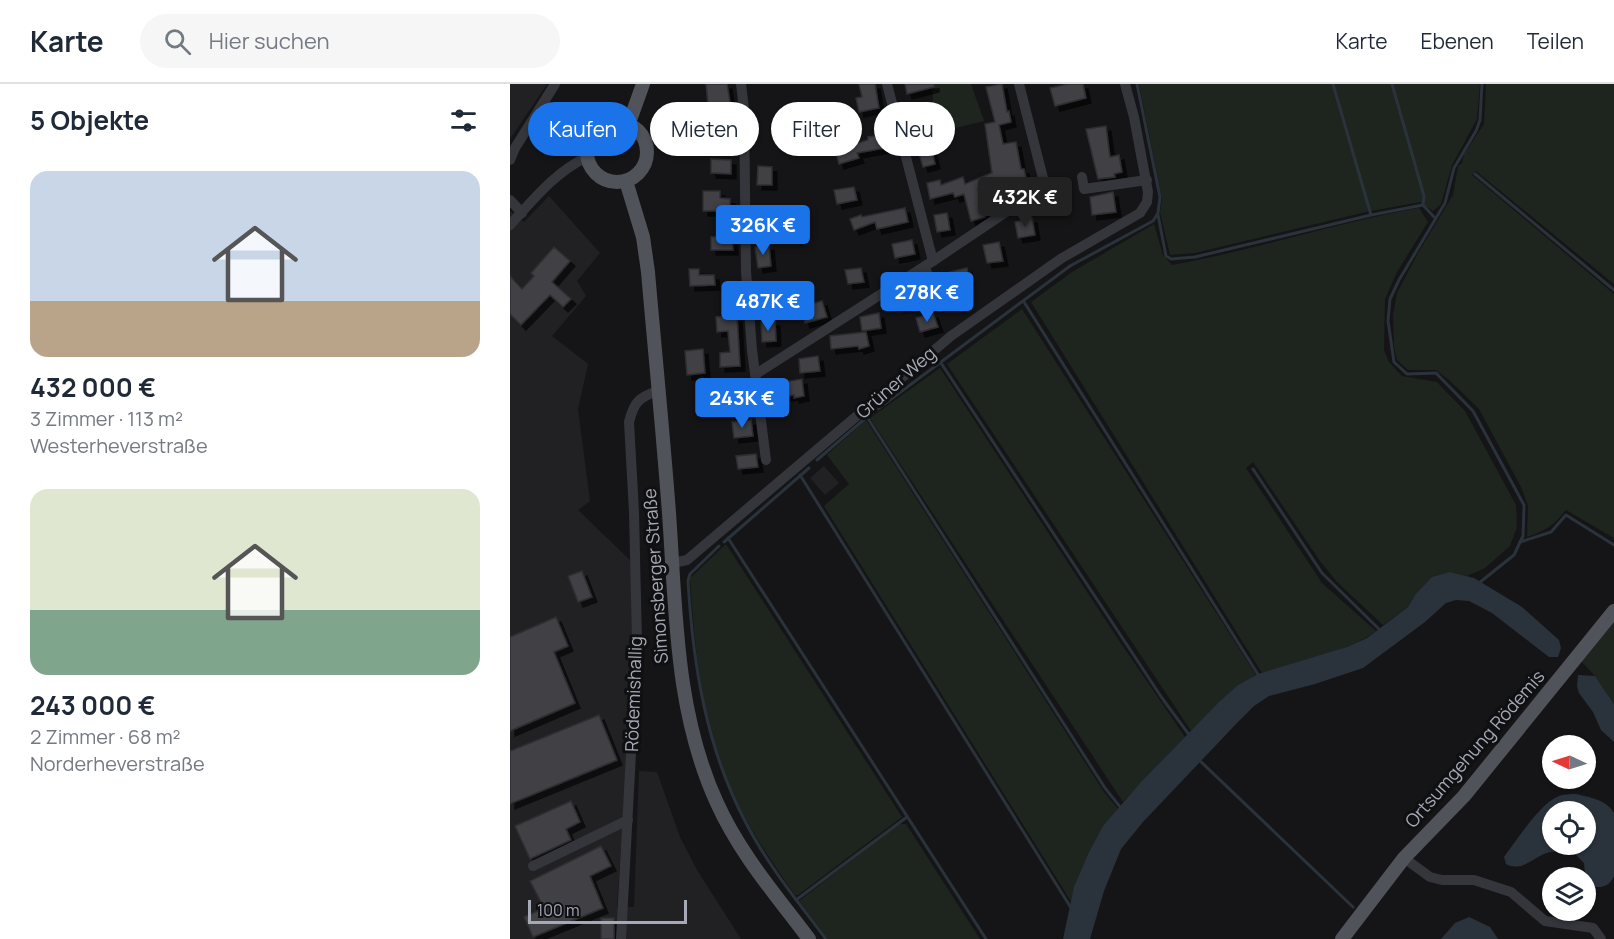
<!DOCTYPE html>
<html lang="de">
<head>
<meta charset="utf-8">
<style>
  :root { --surface:#fff; --page:#f6f6f7; --text:#1f2937; --muted:#747a83; --line:#e0e1e3; --accent:#1a73e8 }
  body { margin:0; font-family:Manrope,sans-serif; background:var(--page); color:var(--text); height:100vh; display:flex; flex-direction:column; font-size:22px; white-space:nowrap }
  * { box-sizing:border-box; margin:0 }
  p { font-size:20px; color:var(--muted) }
  .icon { flex:none; width:33px; height:33px; fill:none; stroke:currentColor; stroke-width:2; stroke-linecap:round; stroke-linejoin:round }
  .map { position:relative; flex:1; overflow:hidden }
  .side { display:flex; flex-direction:column; background:var(--surface); width:510px }
  .side>* { flex:none }
  .banner { position:absolute; left:18px; top:18px; width:570px; height:54px; display:flex; gap:12px }
  .needle { width:39px; rotate:274deg }
  .controls { position:absolute; left:1032px; top:651px; display:grid; gap:12px }
  .controls a { display:grid; place-items:center; width:54px; height:54px; border-radius:50%; background:var(--surface); box-shadow:0 2px 4px #0004; font-size:30px }
  .scale { position:absolute; left:18px; bottom:15px; width:159px; box-sizing:border-box; padding-left:6px; border:3px solid #a6aab7; border-top:0; font-size:16px; line-height:21px; white-space:nowrap; color:#a6aab7; -webkit-text-stroke:4px #101012; paint-order:stroke }
  .price { position:absolute; translate:-50% -51px; padding:0 14px; border-radius:6px; background:var(--accent); color:#fff; font-size:20px; line-height:39px; filter:drop-shadow(0 2px 3px #0008) }
  .price::after { content:''; position:absolute; left:50%; top:36px; width:18px; height:14px; margin-left:-9px; background:inherit; clip-path:polygon(0 0,100% 0,50% 100%) }
  .price.current { background:#222; color:#fff }
  ul { padding:0; list-style:none }
  li { display:grid; align-content:center; gap:12px; height:318px; padding:0 30px }
  li span { display:grid; place-items:center; height:186px; border-radius:18px; color:#555 }
  li>.icon { margin-inline-start:auto }
  span .icon { width:108px; height:108px; fill:#fffc; stroke-width:1 }
  li b { font-size:26px }
  h2 { display:flex; justify-content:space-between; align-items:center; height:72px; padding:0 30px; font-size:26px }
  .chip { padding:0 21px; border-radius:27px; background:var(--surface); box-shadow:0 2px 4px #0004; font-size:21px; line-height:54px }
  .chip.current { background:var(--accent); color:#fff }
  header { display:flex; align-items:center; gap:36px; box-sizing:border-box; height:84px; padding:0 30px; background:var(--surface); border-bottom:2px solid var(--line) }
  header strong { font-size:28px }
  nav { display:flex; gap:33px; margin-inline-start:auto; font-size:21px }
  .search { width:420px; height:54px; background:var(--page); display:flex; align-items:center; gap:15px; box-sizing:border-box; padding:0 21px; border-radius:33px; color:var(--muted); font-size:22px }
  main { display:flex; flex:1; min-height:0 }
  .map>svg:first-child { display:block }
  .built { fill:#212124 }
  .green { fill:#1d251e }
  .water { fill:#2a323b; fill-rule:evenodd }
  .lines { fill:none; stroke-linecap:round; stroke-linejoin:round }
  .stream { stroke:#2a323b; stroke-width:3 }
  .building { fill:#3f3f44; stroke:#2f2e33; stroke-width:1.5; filter:url(#shadow) }
  .minor { stroke:#35363c; stroke-width:10 }
  .major { stroke:#51535b; stroke-width:14 }
  .labels { text-anchor:middle; stroke-width:6; stroke-linejoin:round; paint-order:stroke }
  .street-label { font-size:18px; fill:#a6aab7; stroke:#101012 }
</style>
</head>
<body>
<header>
<strong>Karte</strong>
<div class="search"><svg class="icon" aria-label="search" viewBox="0 0 24 24"><circle cx="10" cy="10" r="6"/><path d="M15 15l6 6"/></svg>Hier suchen</div>
<nav><a>Karte</a><a>Ebenen</a><a>Teilen</a></nav>
</header>
<main>
<section class="side">
<h2>5 Objekte<svg class="icon" aria-label="filters" viewBox="0 0 24 24"><path d="M4 7h16M4 17h16"/><circle cx="9" cy="7" r="2"/><circle cx="15" cy="17" r="2"/></svg></h2>
<ul>
<li><span style="background:linear-gradient(#c9d6e8 70%,#b9a48a 0)"><svg class="icon" aria-label="home" viewBox="0 0 24 24"><path d="M3 11l9-7 9 7M6 9v11h12V9"/></svg></span><div><b>432 000 €</b><p>3 Zimmer · 113 m²</p><p>Westerheverstraße</p></div></li>
<li><span style="background:linear-gradient(#dfe7d0 65%,#7fa58c 0)"><svg class="icon" aria-label="home" viewBox="0 0 24 24"><path d="M3 11l9-7 9 7M6 9v11h12V9"/></svg></span><div><b>243 000 €</b><p>2 Zimmer · 68 m²</p><p>Norderheverstraße</p></div></li>
</ul>
</section>
<div class="map">
<svg width="1104" height="855" viewBox="0 0 1104 855">
  <defs>
    <filter id="shadow"><feDropShadow dx="5" dy="5" stdDeviation="0" flood-color="#0009"/></filter>
  </defs>
  <rect width="100%" height="100%" fill="#151517"/>
  <g class="built">
    <polygon points="0,0 37,0 0,55"/>
    <polygon points="39,112 90,169 67,197 76,212 42,252 78,280 68,325 80,417 68,426 123,479 124,564 107,823 124,823 129,687 147,688 170,753 187,786 231,855 0,855 0,127 14,138"/>
    <polygon points="314,382 329,399 315,411 300,394"/>
  </g>
  <g class="green">
    <polygon points="422,0 461,0 474,37 425,49"/>
    <polygon points="629,0 970,0 967,35 942,81 931,120 923,127 910,118 856,128 685,169 660,171 650,128 652,115"/>
    <path d="M 976,0 L 1104,0 L 1104,200 L 966,87 L 962,91 L 1104,210 L 1104,454 L 1056,426 C 1043,442 1037,446 1017,453 L 1018,422 L 1011,403 L 969,325 L 939,296 L 926,286 L 898,286 L 887,276 L 884,263 L 883,231 L 887,209 L 908,169 L 943,111 L 948,82 L 952,79 L 954,70 L 974,40 Z"/>
    <path d="M 909,124 L 918,138 L 887,188 L 875,215 L 874,266 L 879,278 L 892,292 L 927,298 L 955,327 L 1006,421 L 1007,443 L 1000,462 L 975,484 L 957,492 L 940,488 L 905,511 L 898,523 L 873,541 L 826,497 L 810,477 L 743,378 L 736,384 L 812,499 L 866,547 C 836,569 788,578 752,589 L 521,218 L 562,188 L 644,140 L 653,171 L 662,181 C 745,166 825,139 909,124 Z"/>
    <polygon points="512,225 746,591 728,601 681,647 437,280"/>
    <polygon points="430,284 606,552 675,653 613,718 360,334"/>
    <path d="M 356,336 L 594,708 L 608,725 C 587,749 567,787 562,819 L 314,422 L 339,400 L 317,371 Z"/>
    <path d="M 216,460 L 392,733 L 288,811 L 285,811 C 256,770 227,727 210,680 C 190,621 184,556 180,494 Z"/>
    <polygon points="1104,532 1104,620 1085,592 1069,575"/>
    <polygon points="389,740 396,740 470,855 318,855 289,817"/>
  </g>
  <g class="water">
    <polygon points="940,488 964,494 1012,523 1049,556 1051,564 1048,573 1039,573 982,529 959,517 946,516 936,519 915,538 853,584 805,600 759,612 744,622 727,639 633,738 611,765 594,807 580,855 553,855 564,803 578,770 593,742 631,698 709,618 728,601 748,590 837,563 857,554 898,523 905,511 922,493"/>
    <polygon points="1068,591 1085,592 1104,620 1104,658 1091,646 1083,628 1069,609 1067,602"/>
    <path d="M 1066,710 C 1079,713 1097,716 1104,729 L 1104,792 C 1099,805 1086,805 1076,800 L 1074,779 L 1064,769 C 1057,769 1048,767 1040,768 C 1025,771 1013,789 996,780 L 994,773 C 1006,757 1030,720 1047,713 C 1053,710 1060,710 1066,710 ZM 1042,728 L 1076,728 L 1076,760 L 1042,760 Z"/>
    <polygon points="959,833 980,843 988,855 931,855 945,839"/>
  </g>
  <g class="lines">
    <g class="stream">
      <polyline points="823,0 861,131"/>
      <polyline points="882,0 914,112 913,121"/>
      <polyline points="965,90 1104,206"/>
      <polyline points="648,131 656,172 661,175 685,173 861,131 913,121 925,134"/>
      <polyline points="514,218 749,592"/>
      <polyline points="431,279 652,614 680,652"/>
      <polyline points="357,333 595,704 611,724"/>
      <polyline points="307,376 357,333 560,182 643,137 648,129 650,113 627,0"/>
      <polyline points="743,385 812,489 871,547"/>
      <polyline points="290,391 563,827"/>
      <polyline points="218,454 476,855"/>
      <polyline points="214,458 299,384"/>
      <polyline points="1010,458 1041,448 1056,431 1104,461"/>
      <path d="M 209,462 L 180,490 L 178,497 C 183,581 196,664 236,739 C 257,780 288,818 316,855"/>
      <polyline points="969,499 1004,471 1013,452 1014,421 963,327 926,289 897,290 884,278 878,237 880,215 889,196 935,119 944,84 966,47 970,36 972,0"/>
      <polyline points="688,675 843,823"/>
      <polyline points="286,816 397,733"/>
    </g>
  </g>
  <g class="building">
    <polygon points="196,0 217,0 222,30 221,45 201,44 202,20 198,20"/>
    <polygon points="349,0 365,0 369,24 349,28 346,14 352,13"/>
    <polygon points="395,0 424,0 424,3 397,10"/>
    <polygon points="492,0 497,28 499,27 501,38 489,41 493,60 506,58 511,85 514,85 517,98 498,102 496,94 468,105 475,133 461,137 454,110 445,113 443,109 420,115 417,99 430,96 431,101 453,93 455,100 482,89 475,40 485,38 476,3"/>
    <polygon points="558,0 573,0 576,14 545,22 540,4"/>
    <polygon points="335,29 337,44 318,47 315,31"/>
    <polygon points="415,29 419,47 406,50 402,32"/>
    <polygon points="596,42 600,73 609,71 612,88 604,90 605,93 588,95 576,45"/>
    <polygon points="378,50 381,63 347,69 349,74 329,80 325,66 358,56 358,53"/>
    <polygon points="421,63 425,80 413,83 408,66"/>
    <polygon points="201,75 221,76 221,90 201,89"/>
    <polygon points="248,82 262,83 262,101 247,101"/>
    <polygon points="344,103 347,116 327,120 324,106"/>
    <polygon points="193,107 210,107 210,114 220,115 220,127 193,127"/>
    <polygon points="603,108 606,128 582,131 580,113"/>
    <polygon points="248,122 262,122 262,143 247,142"/>
    <polygon points="395,124 398,138 367,145 365,138 344,146 340,135 351,131 352,133"/>
    <polygon points="437,129 440,146 427,148 424,131"/>
    <polygon points="522,134 525,151 508,154 505,138"/>
    <polygon points="222,152 223,166 201,166 201,153"/>
    <polygon points="402,156 405,170 385,174 382,160"/>
    <polygon points="489,158 493,177 477,179 473,161"/>
    <polygon points="259,161 261,182 248,184 245,163"/>
    <polygon points="44,163 60,177 42,198 61,215 53,223 40,211 11,241 0,230 0,192 12,205 24,192 21,189"/>
    <polygon points="351,184 354,198 338,200 335,186"/>
    <polygon points="457,184 459,196 456,197 457,205 430,210 428,197 440,195 440,188"/>
    <polygon points="179,185 189,185 189,191 204,191 205,201 180,202"/>
    <polygon points="262,198 262,218 249,218 249,199"/>
    <polygon points="408,208 409,222 389,224 388,211"/>
    <polygon points="312,217 317,233 295,239 291,223"/>
    <polygon points="369,229 371,244 352,247 350,233"/>
    <polygon points="423,229 428,243 410,248 406,234"/>
    <polygon points="227,232 230,282 210,283 210,269 220,268 218,247 207,248 206,233"/>
    <polygon points="265,237 266,257 252,258 251,238"/>
    <polygon points="356,248 359,262 349,265 348,262 321,265 320,252"/>
    <polygon points="193,265 195,289 177,291 175,267"/>
    <polygon points="308,272 310,287 290,289 289,275"/>
    <polygon points="292,295 294,312 284,314 284,311 259,315 257,301"/>
    <polygon points="237,306 238,319 218,321 216,308"/>
    <polygon points="241,336 243,352 224,354 222,338"/>
    <polygon points="246,370 248,383 228,385 226,372"/>
    <polygon points="72,487 82,513 68,518 58,492"/>
    <polygon points="46,533 58,562 44,568 65,619 0,647 0,553"/>
    <polygon points="89,631 107,676 0,720 0,667"/>
    <polygon points="61,717 70,738 56,745 61,756 20,775 5,742"/>
    <polygon points="91,762 101,782 80,792 93,824 23,853 14,833 34,824 20,797"/>
    <rect x="91" y="834" width="13" height="21"/>
  </g>
  <g class="lines">
    <g class="minor">
      <polyline points="231,0 234,25 236,187 242,266 256,376"/>
      <polyline points="377,0 423,177"/>
      <polyline points="0,76 5,64 45,0"/>
      <polyline points="572,93 574,105 637,96"/>
      <polyline points="0,116 12,129"/>
      <path d="M 0,141 C 23,116 45,88 77,73"/>
      <polyline points="415,182 426,222"/>
      <polyline points="246,290 423,177 529,106 533,94 509,0"/>
      <polyline points="163,479 177,476 441,252 552,174 630,129 637,118 638,108 624,33 615,0"/>
      <polyline points="894,774 920,793 932,796 964,796 1001,808 1035,837 1083,844 1091,855"/>
      <polyline points="23,782 118,736"/>
      <path d="M 111,855 L 127,558 L 124,428 L 119,338 C 124,318 129,313 148,307"/>
    </g>
    <g class="major">
      <circle cx="107" cy="68" r="30"/>
      <polyline points="119,39 133,0"/>
      <path d="M 116,97 L 133,153 L 138,188 C 145,269 153,349 159,429 C 166,527 165,628 207,719 C 230,770 266,811 299,855"/>
      <polyline points="832,855 894,774 954,712 1104,527"/>
    </g>
  </g>
  <g class="labels">
    <g class="street-label">
      <text transform="translate(386 299) rotate(-41)" y="6">Grüner Weg</text>
      <text transform="translate(146 492) rotate(-94)" y="6">Simonsberger Straße</text>
      <text transform="translate(124 610) rotate(-88)" y="6">Rödemishallig</text>
      <text transform="translate(965 665) rotate(-49)" y="6">Ortsumgehung Rödemis</text>
    </g>
  </g>
</svg>
<div class="controls">
<a><svg class="needle" viewBox="-14 -14 28 28"><path d="M0-13l5 13h-10z" fill="#e53935"/><path d="M0 13l5-13h-10z" fill="#747a83"/></svg></a>
<a><svg class="icon" aria-label="locate" viewBox="0 0 24 24"><circle cx="12" cy="12" r="6"/><path d="M12 2v4M12 18v4M2 12h4M18 12h4"/></svg></a>
<a><svg class="icon" aria-label="layers" viewBox="0 0 24 24"><path d="M12 4l9 5-9 5-9-5zM3 14l9 5 9-5"/></svg></a>
</div>
<div class="scale">100 m</div>
<b class="price current" style="left:515px;top:144px">432K €</b>
<b class="price" style="left:253px;top:172px">326K €</b>
<b class="price" style="left:417px;top:239px">278K €</b>
<b class="price" style="left:258px;top:248px">487K €</b>
<b class="price" style="left:232px;top:345px">243K €</b>
<div class="banner">
<a class="chip current">Kaufen</a>
<a class="chip">Mieten</a>
<a class="chip">Filter</a>
<a class="chip">Neu</a>
</div>
</div>
</main>
</body>
</html>
